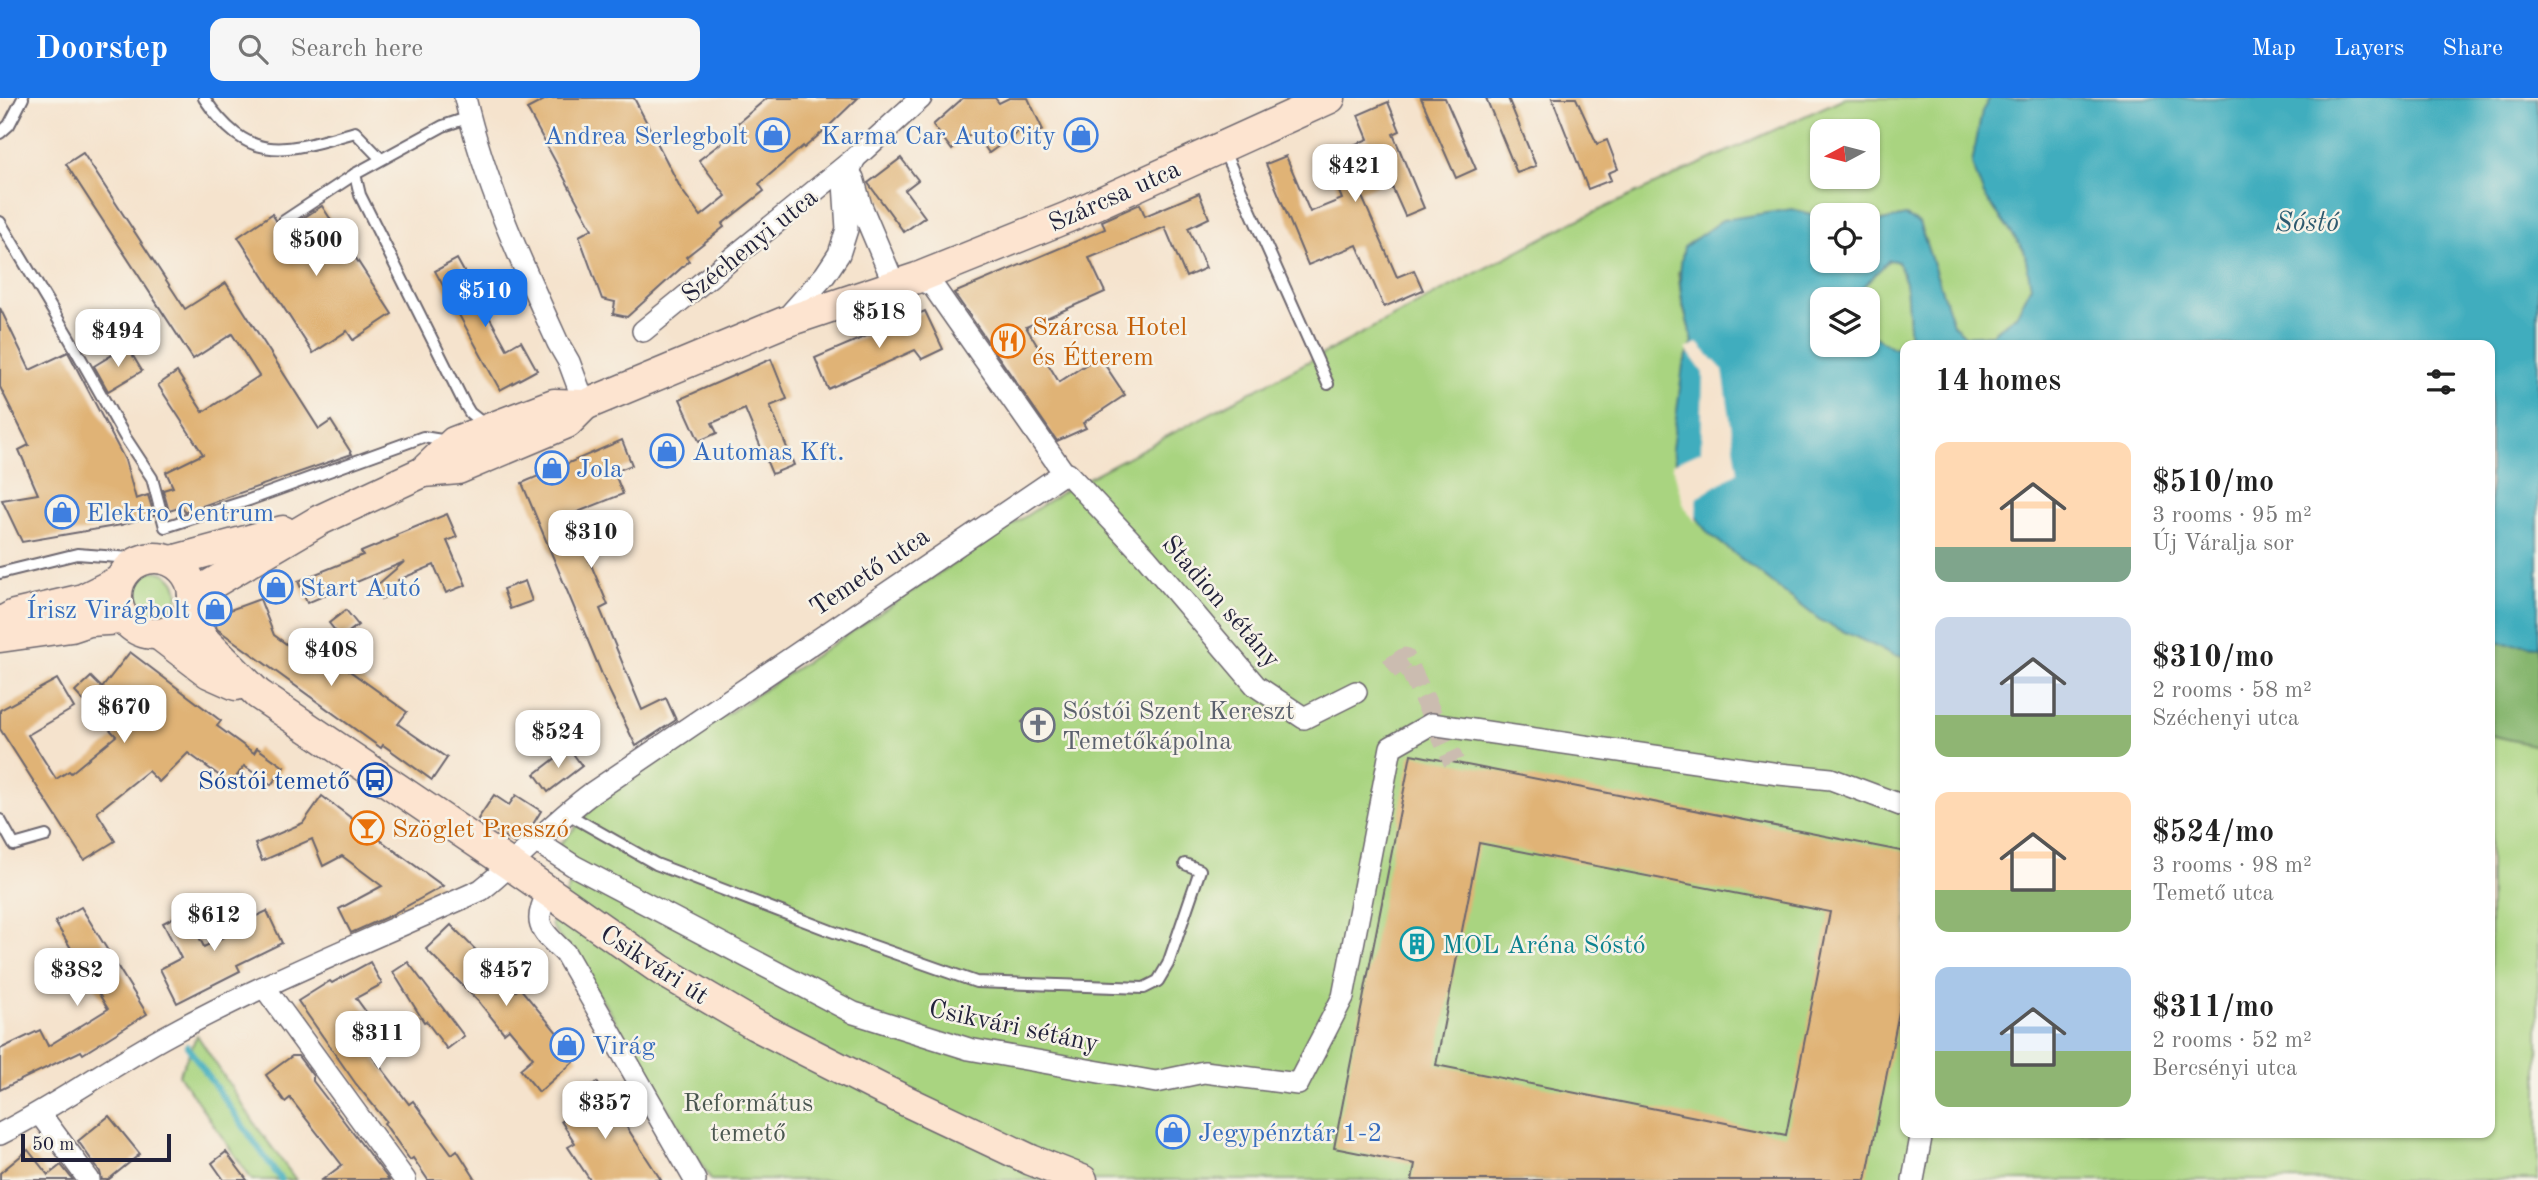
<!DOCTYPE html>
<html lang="en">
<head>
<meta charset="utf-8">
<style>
  :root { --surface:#fff; --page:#f6f6f6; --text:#222; --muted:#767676; --accent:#1a73e8 }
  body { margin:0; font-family:"Old Standard TT",serif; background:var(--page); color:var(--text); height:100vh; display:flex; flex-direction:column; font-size:26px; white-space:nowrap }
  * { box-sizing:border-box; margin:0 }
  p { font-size:23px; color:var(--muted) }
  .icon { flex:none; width:38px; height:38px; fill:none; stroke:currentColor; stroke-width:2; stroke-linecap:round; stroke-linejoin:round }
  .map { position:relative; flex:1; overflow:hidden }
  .side { position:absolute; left:1900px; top:242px; width:595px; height:798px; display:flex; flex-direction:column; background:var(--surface); border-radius:14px; box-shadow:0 2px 5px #0004 }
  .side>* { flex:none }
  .needle { width:46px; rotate:263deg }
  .tools { position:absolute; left:1810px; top:21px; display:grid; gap:14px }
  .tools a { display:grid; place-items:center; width:70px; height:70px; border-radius:14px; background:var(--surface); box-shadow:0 2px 5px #0004; font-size:35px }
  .scale { position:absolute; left:21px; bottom:18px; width:150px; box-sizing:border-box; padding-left:7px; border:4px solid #22223b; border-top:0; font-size:19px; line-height:24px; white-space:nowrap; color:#22223b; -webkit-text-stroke:5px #f7f3e8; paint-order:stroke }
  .price { position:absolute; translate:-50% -60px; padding:0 16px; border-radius:14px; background:#fff; color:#222; font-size:23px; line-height:46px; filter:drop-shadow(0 2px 4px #0008) }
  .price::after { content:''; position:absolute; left:50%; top:42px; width:21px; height:16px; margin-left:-10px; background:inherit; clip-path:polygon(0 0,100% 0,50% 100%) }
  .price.current { background:var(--accent); color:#fff }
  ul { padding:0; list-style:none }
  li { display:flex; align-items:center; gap:21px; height:175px; padding:0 35px }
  li span { display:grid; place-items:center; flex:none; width:196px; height:140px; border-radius:14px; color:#555 }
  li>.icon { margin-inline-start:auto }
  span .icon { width:84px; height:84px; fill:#fffc; stroke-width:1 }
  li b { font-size:30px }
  h2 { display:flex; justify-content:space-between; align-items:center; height:84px; padding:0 35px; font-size:30px }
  header { display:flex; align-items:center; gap:42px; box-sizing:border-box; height:98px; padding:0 35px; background:var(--accent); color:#fff }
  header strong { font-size:33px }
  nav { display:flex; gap:38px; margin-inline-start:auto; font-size:24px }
  .search { width:490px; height:63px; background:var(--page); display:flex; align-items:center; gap:18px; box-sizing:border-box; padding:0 24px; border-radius:14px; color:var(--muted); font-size:26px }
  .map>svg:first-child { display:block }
  .green { fill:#a9d480; stroke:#667b5e; stroke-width:2; fill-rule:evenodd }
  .forest { fill:#86b66e; stroke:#546c54; stroke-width:2 }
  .water { fill:#40adbe; stroke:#31687c; stroke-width:2 }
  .pier { fill:#f5e3cd }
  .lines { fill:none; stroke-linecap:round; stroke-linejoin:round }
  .stream { stroke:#40adbe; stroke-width:6 }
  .building { fill:#e0b376; fill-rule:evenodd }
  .street-tunnel { stroke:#cbbcb0; stroke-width:21; stroke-dasharray:21 10; stroke-linecap:butt }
  .lane-casing { stroke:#6c666e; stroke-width:14 }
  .street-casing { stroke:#6c666e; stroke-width:24 }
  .secondary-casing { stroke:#6c666e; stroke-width:33 }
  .lane { stroke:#fff; stroke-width:10 }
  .street { stroke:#fff; stroke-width:21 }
  .secondary { stroke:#fde4d0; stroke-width:30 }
  .labels { text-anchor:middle; stroke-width:5; stroke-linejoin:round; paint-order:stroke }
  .shop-label { font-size:26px; fill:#366cbe; stroke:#f7f3e8; text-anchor:start }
  .street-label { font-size:26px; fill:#22223b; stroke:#f7f3e8 }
  .food-label { font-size:26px; fill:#c56008; stroke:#f7f3e8; text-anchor:start }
  .worship-label { font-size:26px; fill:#5b616d; stroke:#f7f3e8; text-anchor:start }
  .transit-label { font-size:26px; fill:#164399; stroke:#f7f3e8; text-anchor:end }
  .culture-label { font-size:26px; fill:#0d838f; stroke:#f7f3e8; text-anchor:start }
  .park-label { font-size:26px; fill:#4a5750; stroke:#f7f3e8 }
  .water-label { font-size:28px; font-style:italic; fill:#2e5a6f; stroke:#f7f3e8 }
</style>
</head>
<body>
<header>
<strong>Doorstep</strong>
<div class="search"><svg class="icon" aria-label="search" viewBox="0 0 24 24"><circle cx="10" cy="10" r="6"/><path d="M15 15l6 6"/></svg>Search here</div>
<nav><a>Map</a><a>Layers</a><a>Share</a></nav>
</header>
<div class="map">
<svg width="2538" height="1082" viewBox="0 0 2538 1082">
  <rect width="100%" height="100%" fill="#f7f3e8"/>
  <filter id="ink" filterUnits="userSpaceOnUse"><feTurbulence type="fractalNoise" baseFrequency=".0143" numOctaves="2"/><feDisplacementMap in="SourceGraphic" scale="14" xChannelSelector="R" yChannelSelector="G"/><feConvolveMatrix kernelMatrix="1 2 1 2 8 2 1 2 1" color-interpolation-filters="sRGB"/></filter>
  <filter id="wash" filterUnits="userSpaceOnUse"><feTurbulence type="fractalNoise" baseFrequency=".00686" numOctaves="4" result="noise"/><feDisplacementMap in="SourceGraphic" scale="28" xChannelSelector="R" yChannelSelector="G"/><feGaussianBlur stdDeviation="1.57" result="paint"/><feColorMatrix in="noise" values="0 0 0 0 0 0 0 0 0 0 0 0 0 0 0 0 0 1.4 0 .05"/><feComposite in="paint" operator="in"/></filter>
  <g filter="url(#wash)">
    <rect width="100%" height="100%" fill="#f5e3cd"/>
    <g class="green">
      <path d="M 1844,0 L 2181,0 L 1996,113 L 2024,152 L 2032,188 L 2017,216 L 1992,236 L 1967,239 L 1953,226 L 1919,125 L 1906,118 L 1867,126 L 1867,117 L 1822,117 L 1822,119 L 1792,111 L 1678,174 L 1682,205 L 1693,244 L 1683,267 L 1906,298 L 1906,1034 L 2490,1034 L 2490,637 L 2538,648 L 2538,1082 L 711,1082 L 609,912 L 551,827 L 572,783 L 546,762 L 602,699 L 1065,392 L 1567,127 ZM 1822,33 L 1867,33 L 1867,79 L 1822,79 Z"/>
      <polygon points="1889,162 1898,163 1906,185 1910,243 1903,251 1893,250 1867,234 1867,201 1851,201"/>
      <circle cx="154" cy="497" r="24"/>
      <polygon points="197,937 257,1029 296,1082 252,1082 179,977"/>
    </g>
    <polygon class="forest" points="2490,544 2538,548 2538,648 2490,637"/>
    <path class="water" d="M 1990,0 L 2538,0 L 2538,548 L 2490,544 L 2490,247 L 1907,247 L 1910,243 L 1906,185 L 1898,163 L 1889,162 L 1851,201 L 1822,201 L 1822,247 L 1867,247 L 1867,234 L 1893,250 L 1903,251 L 1906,248 L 1906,559 L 1894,557 L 1821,523 L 1708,435 L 1687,407 L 1672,351 L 1683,267 L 1693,244 C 1683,207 1675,188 1684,149 L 1722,122 L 1792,111 L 1822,119 L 1822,163 L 1867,163 L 1867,126 L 1906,118 L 1919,125 L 1953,226 L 1966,238 L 1992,236 L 2017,216 L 2031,188 L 2024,152 L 1984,97 L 1972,66 L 1982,13 Z"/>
    <polygon class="pier" points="1698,245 1723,272 1738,374 1697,400 1696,425 1684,408 1672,366 1701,353 1703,275 1686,251"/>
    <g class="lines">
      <polyline class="stream" points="187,948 281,1082"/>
    </g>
    <g id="blocks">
      <g class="building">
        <polygon points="548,0 634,0 681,91 701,118 726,98 699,62 737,33 733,29 767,0 858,0 827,30 804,50 803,48 759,86 764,93 722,126 724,129 686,159 689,163 627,219 613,216 615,204 602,201 579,138 592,131 527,11"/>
        <polygon points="963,0 995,0 999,5 1009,0 1028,0 1043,32 1026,40 1022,31 989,55 974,33 952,52 933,27"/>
        <polygon points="1421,0 1445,0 1476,71 1456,80"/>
        <polygon points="1486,0 1508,0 1536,68 1517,75"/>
        <polygon points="1552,0 1576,0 1597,46 1607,42 1618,71 1608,75 1611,82 1588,91"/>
        <polygon points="1388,4 1400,33 1393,36 1424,110 1405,118 1389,82 1360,94 1397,179 1414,172 1423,192 1384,209 1357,147 1308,167 1266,66 1286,58 1310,114 1342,101 1325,59 1368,41 1358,17"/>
        <polygon points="83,55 185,211 226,185 319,331 331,323 352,356 185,414 182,409 169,413 163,392 173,389 166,374 203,356 158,287 177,274 203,314 259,278 232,236 193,261 66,66"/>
        <polygon points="901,60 918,82 905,92 925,119 904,134 868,85"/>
        <polygon points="1199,95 1209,120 1188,130 1206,170 1186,179 1165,129 1089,160 1105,194 1026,229 1059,284 1099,258 1125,297 1083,325 1086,330 1057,343 954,195 1105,131 1102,123 1140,106 1145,118"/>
        <polygon points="322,108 392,216 353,242 347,233 313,255 238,139 272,116 283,133"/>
        <polygon points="457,161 507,251 521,243 537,272 500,292 435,173"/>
        <polygon points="0,210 30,272 68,254 125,362 136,401 148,397 154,417 121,427 22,444 2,402 38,396 19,352 29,347 0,289"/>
        <polygon points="925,213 943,251 922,261 915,252 828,291 815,260"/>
        <polygon points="127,248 142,273 108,293 94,268"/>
        <polygon points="771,261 787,301 770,308 794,367 772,376 745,311 712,325 717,335 699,343 680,301"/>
        <polygon points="622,342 632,367 614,374 623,396 570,417 608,507 600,511 642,612 666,600 676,622 636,648 606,586 522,385"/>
        <polygon points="447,416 457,439 447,443 466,487 446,495 434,467 398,482 402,493 381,501 376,488 404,464 307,505 298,483 363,457 361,454 397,439 396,437"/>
        <polygon points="525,483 532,503 510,511 503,491"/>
        <polygon points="260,501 274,537 321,571 330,559 407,614 398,626 447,660 432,682 383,647 381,650 217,531 215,525 219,516"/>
        <polygon points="346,512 358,527 341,540 329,525"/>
        <polygon points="130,554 221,623 217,628 254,655 257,650 284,669 271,687 244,668 231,686 188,655 159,684 148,673 97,714 115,743 84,762 0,631 0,612 57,581 74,610 28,637 56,681 69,673 71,675 116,638 75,594 91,579 102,590"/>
        <polygon points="1036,611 1054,630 1041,643 1022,624"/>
        <polygon points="569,650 582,668 548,694 535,676"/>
        <path d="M 1411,656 L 1906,754 L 1906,878 L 1866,1082 L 1412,1082 L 1415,1066 L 1334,1050 ZM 1479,745 L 1830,814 L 1786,1037 L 1436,967 Z"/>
        <polygon points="494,697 509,707 516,697 541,713 530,731 514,745 478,721"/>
        <polygon points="322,698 395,753 443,788 389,818 351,835 339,811 382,788 342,758 323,768 312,741 262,763 255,746 303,725"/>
        <polygon points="81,809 147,916 83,956 81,953 0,992 0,951 40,932 48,948 108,911 55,824"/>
        <polygon points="186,813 204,849 237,832 235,828 267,813 282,845 237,867 240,873 177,905 160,871 181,860 163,825"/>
        <polygon points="451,827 516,893 520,890 578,960 539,994 520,971 533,960 509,931 504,935 479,904 426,851"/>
        <polygon points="370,864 382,886 356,900 391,948 374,960 409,1006 413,1003 452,1056 457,1052 476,1082 428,1082 413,1060 410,1062 384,1025 386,1023 356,986 298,903 330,883 332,885"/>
        <polygon points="408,864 464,938 447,951 426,923 424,924 393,874"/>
        <polygon points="292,958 298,958 313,978 313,983 389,1082 322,1082 342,1067 290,1000 285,1004 266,977"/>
        <polygon points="597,984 624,1025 661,1082 590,1082 568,1049 575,1045 561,1023 579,1011 572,1001"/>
        <polygon points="109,1018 140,1056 108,1082 102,1082 100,1074 78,1043"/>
        <polygon points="28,1052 48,1077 61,1067 73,1082 0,1082 0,1075"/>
        <polygon points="226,1054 247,1082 224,1082 212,1065"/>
      </g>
    </g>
  </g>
  <g filter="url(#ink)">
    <use href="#blocks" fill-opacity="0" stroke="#6c666e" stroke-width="2"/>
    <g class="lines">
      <polyline class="street-tunnel" points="1389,571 1405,560 1454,664"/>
      <defs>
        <g id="lane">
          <path d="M 204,0 C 250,68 285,54 355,34 L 381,61"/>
          <polyline points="470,19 443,28 355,76 360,97 464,305 470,315 485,327"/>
          <polyline points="0,35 9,27 23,0"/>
          <polyline points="1220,55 1227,60 1328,286"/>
          <polyline points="284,123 355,76"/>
          <polyline points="0,124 68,238 125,339 152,380 165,429 249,402 423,339 448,343"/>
          <polyline points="0,475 77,456 145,461"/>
          <polyline points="566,715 656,766 831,833 976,884 1144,890 1158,883 1168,866 1200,772 1185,766"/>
          <polyline points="0,722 14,747 46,738"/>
        </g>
        <g id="street">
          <path d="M 465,0 C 485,86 522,166 558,245 L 569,264 L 585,307"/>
          <polyline points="853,80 861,108 895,188"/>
          <polyline points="784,223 825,177 839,156 847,131 844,85 854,62"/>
          <polyline points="643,233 855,60 921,0"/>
          <polyline points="1064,375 1068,376 1147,460 1256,588 1304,620 1356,594"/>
          <polyline points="537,744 574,768 854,915 969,951 1156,984 1204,974 1298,986 1343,899 1391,649 1431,626 1779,676 1831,681 1906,709"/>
          <path d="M 548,795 C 531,827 542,833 565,855 L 695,1082"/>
          <polyline points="265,890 405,1082"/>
          <polyline points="40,1016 89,1082"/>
          <path d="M 0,1036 C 59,1006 112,967 170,936 C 269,882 379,838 481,792 C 520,761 552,724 592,695 L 1064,375 L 933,188 L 917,180"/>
          <polyline points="1913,1082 1922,1034"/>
        </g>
        <g id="secondary">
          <polyline points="423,374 458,371 567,325 585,307 782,225 917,180 1068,119 1330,0"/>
          <circle cx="155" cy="498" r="38"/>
          <polyline points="172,463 283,433"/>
          <polyline points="193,497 320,422 423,374 454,344 554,306 585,307"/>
          <polyline points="188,516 203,541 258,596 512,768 661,872 755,927 883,992 1031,1062 1082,1082"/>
          <polyline points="0,525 14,517 83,501 119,483"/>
          <polyline points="158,536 209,575 236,587"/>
          <polyline points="0,539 71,529 89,523 124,521"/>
        </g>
      </defs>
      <use href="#lane" class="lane-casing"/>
      <use href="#street" class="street-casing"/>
      <use href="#secondary" class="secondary-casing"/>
      <use href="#lane" class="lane"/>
      <use href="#street" class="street"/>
      <use href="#secondary" class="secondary"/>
    </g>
  </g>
  <defs>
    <symbol id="shop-ring" viewBox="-11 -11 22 22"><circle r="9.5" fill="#f7f3e8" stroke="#3f7fe0" stroke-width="1.5"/><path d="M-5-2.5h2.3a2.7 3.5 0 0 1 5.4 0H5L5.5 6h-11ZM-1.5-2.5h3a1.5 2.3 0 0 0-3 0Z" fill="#3f7fe0"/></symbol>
    <symbol id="restaurant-ring" viewBox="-11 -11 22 22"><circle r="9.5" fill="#f7f3e8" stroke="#e8710a" stroke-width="1.5"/><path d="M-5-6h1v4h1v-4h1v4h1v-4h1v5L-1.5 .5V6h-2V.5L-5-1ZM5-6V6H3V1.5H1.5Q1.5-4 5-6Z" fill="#e8710a"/></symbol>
    <symbol id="church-ring" viewBox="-11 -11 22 22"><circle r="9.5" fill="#f7f3e8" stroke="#6b7280" stroke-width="1.5"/><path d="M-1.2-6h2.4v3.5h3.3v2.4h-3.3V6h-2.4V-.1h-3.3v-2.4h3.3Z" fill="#6b7280"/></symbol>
    <symbol id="bus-ring" viewBox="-11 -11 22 22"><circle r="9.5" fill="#f7f3e8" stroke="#1a4fb4" stroke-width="1.5"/><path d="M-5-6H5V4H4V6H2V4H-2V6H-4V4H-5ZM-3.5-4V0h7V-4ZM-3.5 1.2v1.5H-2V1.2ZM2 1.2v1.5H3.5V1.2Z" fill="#1a4fb4"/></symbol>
    <symbol id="bar-ring" viewBox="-11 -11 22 22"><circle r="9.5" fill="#f7f3e8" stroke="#e8710a" stroke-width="1.5"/><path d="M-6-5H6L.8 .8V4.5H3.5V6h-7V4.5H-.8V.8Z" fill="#e8710a"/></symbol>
    <symbol id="building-ring" viewBox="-11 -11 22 22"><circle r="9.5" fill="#f7f3e8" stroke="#0f9aa8" stroke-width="1.5"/><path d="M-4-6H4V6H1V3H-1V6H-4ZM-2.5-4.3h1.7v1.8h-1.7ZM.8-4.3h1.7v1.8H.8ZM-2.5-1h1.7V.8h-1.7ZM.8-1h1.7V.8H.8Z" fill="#0f9aa8"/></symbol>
  </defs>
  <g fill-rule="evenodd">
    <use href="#shop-ring" x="754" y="18" width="38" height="38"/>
    <use href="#shop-ring" x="1062" y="18" width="38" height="38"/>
    <use href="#restaurant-ring" x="989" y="224" width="38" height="38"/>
    <use href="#shop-ring" x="648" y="334" width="38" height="38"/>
    <use href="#shop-ring" x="533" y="351" width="38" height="38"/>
    <use href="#shop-ring" x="43" y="395" width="38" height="38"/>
    <use href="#shop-ring" x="257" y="470" width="38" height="38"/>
    <use href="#shop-ring" x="196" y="492" width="38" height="38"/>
    <use href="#church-ring" x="1019" y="608" width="38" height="38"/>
    <use href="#bus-ring" x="356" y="663" width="38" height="38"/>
    <use href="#bar-ring" x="348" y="711" width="38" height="38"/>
    <use href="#building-ring" x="1398" y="827" width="38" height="38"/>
    <use href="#shop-ring" x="548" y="928" width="38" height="38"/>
    <use href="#shop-ring" x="1154" y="1015" width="38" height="38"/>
  </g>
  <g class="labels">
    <g class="shop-label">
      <text x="748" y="46" text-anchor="end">Andrea Serlegbolt</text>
      <text x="1056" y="46" text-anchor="end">Karma Car AutoCity</text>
      <text x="692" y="362">Automas Kft.</text>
      <text x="576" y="379">Jola</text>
      <text x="86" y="423">Elektro Centrum</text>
      <text x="300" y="498">Start Autó</text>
      <text x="190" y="520" text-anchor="end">Írisz Virágbolt</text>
      <text x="592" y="956">Virág</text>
      <text x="1198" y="1043">Jegypénztár 1-2</text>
    </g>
    <g class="street-label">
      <text transform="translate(1114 97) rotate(-24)" y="9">Szárcsa utca</text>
      <text transform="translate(749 147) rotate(-39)" y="9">Széchenyi utca</text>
      <text transform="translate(869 473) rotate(-34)" y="9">Temető utca</text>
      <text transform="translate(1222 503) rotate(49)" y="9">Stadion sétány</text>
      <text transform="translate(655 866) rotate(33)" y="9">Csikvári út</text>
      <text transform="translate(1014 927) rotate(12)" y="9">Csikvári sétány</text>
    </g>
    <g class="food-label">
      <text x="1032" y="237">Szárcsa Hotel<tspan x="1032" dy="30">és Étterem</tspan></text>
      <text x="392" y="739">Szöglet Presszó</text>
    </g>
    <g class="worship-label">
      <text x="1062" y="621">Sóstói Szent Kereszt<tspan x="1062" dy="30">Temetőkápolna</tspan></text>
    </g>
    <g class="transit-label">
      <text x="350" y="691">Sóstói temető</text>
    </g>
    <g class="culture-label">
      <text x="1442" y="855">MOL Aréna Sóstó</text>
    </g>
    <g class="park-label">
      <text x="748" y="1013">Református<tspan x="748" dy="30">temető</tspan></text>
    </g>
    <g class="water-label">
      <text x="2307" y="133">Sóstó</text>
    </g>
  </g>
</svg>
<div class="tools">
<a><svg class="needle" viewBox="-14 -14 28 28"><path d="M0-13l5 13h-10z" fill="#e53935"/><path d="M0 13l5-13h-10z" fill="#767676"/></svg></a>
<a><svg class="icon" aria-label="locate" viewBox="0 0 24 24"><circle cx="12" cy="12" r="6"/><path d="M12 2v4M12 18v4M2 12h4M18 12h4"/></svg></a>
<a><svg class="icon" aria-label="layers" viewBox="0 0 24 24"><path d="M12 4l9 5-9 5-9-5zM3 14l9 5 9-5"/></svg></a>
</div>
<div class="scale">50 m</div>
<b class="price" style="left:1355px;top:106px">$421</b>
<b class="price" style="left:316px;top:180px">$500</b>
<b class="price current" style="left:485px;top:231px">$510</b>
<b class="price" style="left:879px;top:252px">$518</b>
<b class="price" style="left:118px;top:271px">$494</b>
<b class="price" style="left:591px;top:472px">$310</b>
<b class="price" style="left:331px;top:590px">$408</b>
<b class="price" style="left:124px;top:647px">$670</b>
<b class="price" style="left:558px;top:672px">$524</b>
<b class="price" style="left:214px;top:855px">$612</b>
<b class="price" style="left:77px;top:910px">$382</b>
<b class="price" style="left:506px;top:910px">$457</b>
<b class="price" style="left:378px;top:973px">$311</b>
<b class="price" style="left:605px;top:1043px">$357</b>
<section class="side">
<h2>14 homes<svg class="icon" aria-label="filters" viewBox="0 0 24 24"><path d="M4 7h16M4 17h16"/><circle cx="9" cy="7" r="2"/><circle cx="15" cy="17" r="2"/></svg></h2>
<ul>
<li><span style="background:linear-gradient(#ffd9b3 75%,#7fa58c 0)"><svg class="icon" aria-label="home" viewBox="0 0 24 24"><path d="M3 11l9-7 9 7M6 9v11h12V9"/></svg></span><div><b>$510/mo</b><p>3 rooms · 95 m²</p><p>Új Váralja sor</p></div></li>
<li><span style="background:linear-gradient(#c9d6e8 70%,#8fb573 0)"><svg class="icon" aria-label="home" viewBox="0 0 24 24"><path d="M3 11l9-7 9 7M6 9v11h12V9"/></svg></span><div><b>$310/mo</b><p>2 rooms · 58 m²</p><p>Széchenyi utca</p></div></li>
<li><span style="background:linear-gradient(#ffd9b3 70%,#8fb573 0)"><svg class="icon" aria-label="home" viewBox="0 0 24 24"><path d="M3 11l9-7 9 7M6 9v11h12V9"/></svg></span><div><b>$524/mo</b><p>3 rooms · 98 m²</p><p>Temető utca</p></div></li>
<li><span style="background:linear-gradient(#a9c7e8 60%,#8fb573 0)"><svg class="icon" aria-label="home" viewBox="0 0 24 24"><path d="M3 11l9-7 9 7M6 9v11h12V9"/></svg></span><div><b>$311/mo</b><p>2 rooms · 52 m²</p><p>Bercsényi utca</p></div></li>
</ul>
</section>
</div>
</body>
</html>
